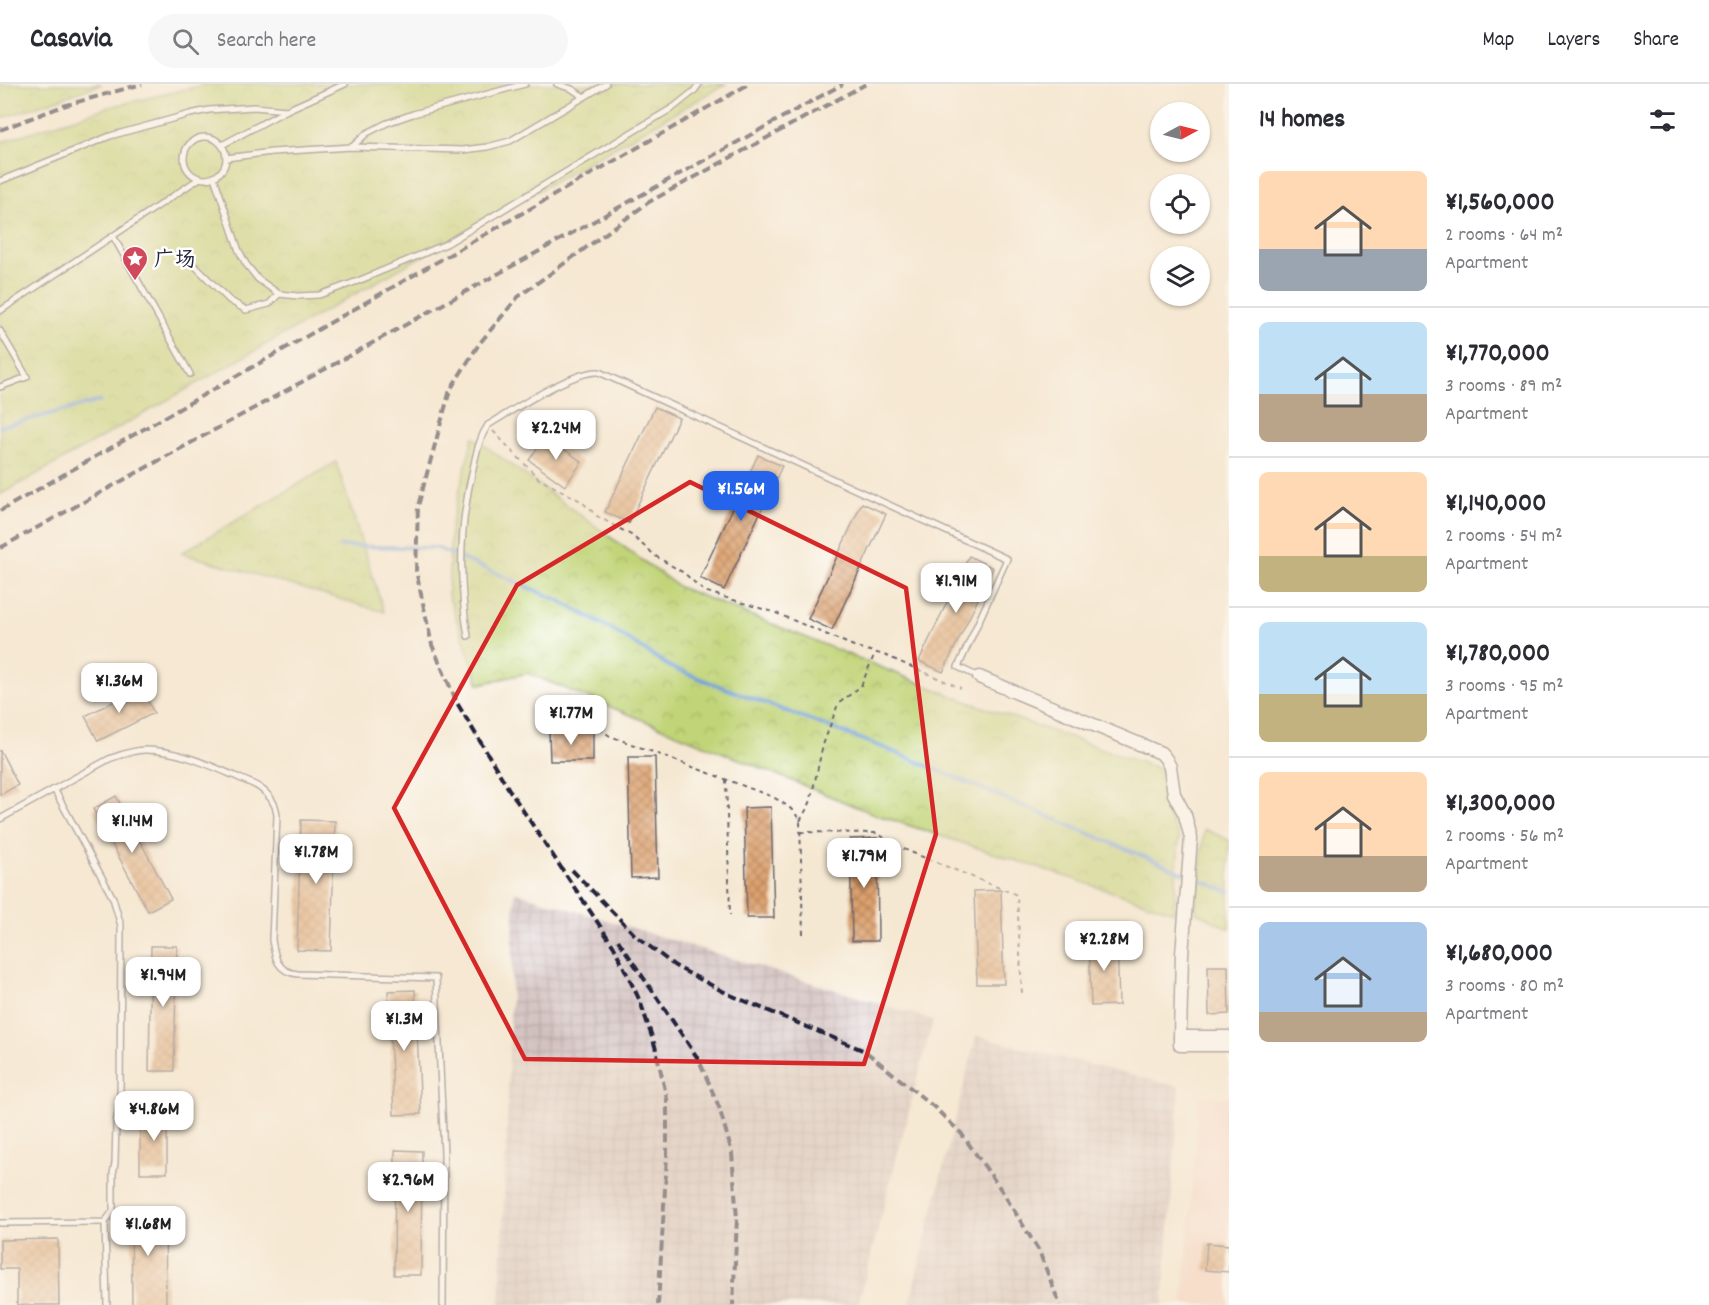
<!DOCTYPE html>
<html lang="en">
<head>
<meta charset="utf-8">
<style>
  :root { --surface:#fff; --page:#f7f7f7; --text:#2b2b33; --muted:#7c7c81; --line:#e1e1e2; --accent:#2563eb }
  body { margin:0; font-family:Dekko,"LXGW WenKai TC",sans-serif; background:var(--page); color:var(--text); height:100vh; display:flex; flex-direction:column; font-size:22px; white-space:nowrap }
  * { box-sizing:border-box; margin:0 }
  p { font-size:20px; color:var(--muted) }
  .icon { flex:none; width:33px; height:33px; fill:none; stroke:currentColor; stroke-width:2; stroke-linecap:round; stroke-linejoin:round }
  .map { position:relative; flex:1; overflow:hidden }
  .details { display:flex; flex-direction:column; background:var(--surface); width:480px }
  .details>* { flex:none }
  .needle { width:39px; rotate:83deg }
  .fabs { position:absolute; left:1150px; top:18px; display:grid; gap:12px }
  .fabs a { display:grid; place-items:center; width:60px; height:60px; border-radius:50%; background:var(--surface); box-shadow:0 2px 4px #0004; font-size:30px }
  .price { position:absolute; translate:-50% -51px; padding:0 14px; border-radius:12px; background:#fff; color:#222; font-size:20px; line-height:39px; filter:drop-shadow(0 2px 3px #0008) }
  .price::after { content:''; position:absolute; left:50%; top:36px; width:18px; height:14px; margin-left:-9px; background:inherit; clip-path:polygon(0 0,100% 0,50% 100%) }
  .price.on { background:var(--accent); color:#fff }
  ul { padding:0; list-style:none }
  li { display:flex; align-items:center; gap:18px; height:150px; padding:0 30px }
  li+li { border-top:2px solid var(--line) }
  li span { display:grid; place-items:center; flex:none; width:168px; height:120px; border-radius:9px; color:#555 }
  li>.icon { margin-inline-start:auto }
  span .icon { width:72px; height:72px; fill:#fffc; stroke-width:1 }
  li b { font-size:26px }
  h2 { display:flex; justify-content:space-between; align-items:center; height:72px; padding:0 30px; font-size:26px }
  header { display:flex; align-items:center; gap:36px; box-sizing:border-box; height:84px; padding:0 30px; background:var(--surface); border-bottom:2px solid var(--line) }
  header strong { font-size:28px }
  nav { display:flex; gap:33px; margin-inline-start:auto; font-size:21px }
  .search { width:420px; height:54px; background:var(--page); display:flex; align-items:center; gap:15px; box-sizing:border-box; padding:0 21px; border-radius:33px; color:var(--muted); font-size:22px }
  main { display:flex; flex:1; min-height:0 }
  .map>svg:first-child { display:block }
  .built { fill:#f6d2c3 }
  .industrial { fill:url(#industrial-grid) }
  .park { fill:url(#park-crowns); stroke:#727b59; stroke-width:1.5 }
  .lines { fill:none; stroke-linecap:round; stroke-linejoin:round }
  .stream { stroke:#6f9dd7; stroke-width:4 }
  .building { fill:url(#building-cross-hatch) }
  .service-casing { stroke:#6c6770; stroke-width:8 }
  .tertiary-casing { stroke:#6c6770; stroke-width:15 }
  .path { stroke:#6c6770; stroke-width:2; stroke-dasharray:4.5 4.5; stroke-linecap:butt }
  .service { stroke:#fff; stroke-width:5 }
  .tertiary { stroke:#fff; stroke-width:12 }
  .rail { stroke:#22223b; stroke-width:4; stroke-dasharray:9 4.5; stroke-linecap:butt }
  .marked { fill:none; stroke:#d62828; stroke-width:4.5; stroke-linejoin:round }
  .labels { text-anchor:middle; stroke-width:5; stroke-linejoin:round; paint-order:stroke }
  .poi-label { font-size:21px; fill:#22223b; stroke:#fff; text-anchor:start }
</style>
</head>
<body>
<header>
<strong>Casavia</strong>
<div class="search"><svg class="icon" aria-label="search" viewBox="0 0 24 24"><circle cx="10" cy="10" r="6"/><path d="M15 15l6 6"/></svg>Search here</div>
<nav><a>Map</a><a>Layers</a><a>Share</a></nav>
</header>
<main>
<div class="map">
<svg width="1229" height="1221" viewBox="0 0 1229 1221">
  <defs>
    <pattern id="industrial-grid" width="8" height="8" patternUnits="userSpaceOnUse" patternTransform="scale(1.5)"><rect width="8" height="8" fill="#d1bfbd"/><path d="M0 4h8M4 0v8" fill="none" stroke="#b3a4a3"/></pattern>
    <pattern id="park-crowns" width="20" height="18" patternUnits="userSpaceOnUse" patternTransform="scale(1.5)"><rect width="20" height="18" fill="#c1d477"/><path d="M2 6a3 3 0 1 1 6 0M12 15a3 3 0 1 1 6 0" fill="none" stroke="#a6b668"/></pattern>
    <pattern id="building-cross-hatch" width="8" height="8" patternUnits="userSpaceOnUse" patternTransform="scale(1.5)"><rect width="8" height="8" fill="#dda16d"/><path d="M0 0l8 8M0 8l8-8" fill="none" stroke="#b3835b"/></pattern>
  </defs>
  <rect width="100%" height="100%" fill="#fff"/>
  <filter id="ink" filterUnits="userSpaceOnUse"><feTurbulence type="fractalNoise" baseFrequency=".0167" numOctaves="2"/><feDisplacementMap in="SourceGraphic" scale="12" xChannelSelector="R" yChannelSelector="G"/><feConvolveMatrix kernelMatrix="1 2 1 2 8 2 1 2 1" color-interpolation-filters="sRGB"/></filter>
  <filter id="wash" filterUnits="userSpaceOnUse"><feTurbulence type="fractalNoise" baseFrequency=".008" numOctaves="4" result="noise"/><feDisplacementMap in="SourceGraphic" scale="24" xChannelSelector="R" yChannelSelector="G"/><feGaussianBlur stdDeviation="1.35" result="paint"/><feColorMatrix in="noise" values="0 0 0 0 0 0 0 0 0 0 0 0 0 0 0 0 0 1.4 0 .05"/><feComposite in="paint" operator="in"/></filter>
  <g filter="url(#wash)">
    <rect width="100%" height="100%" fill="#f5e8d2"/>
    <polygon class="built" points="1199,1012 1229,1013 1229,1221 1183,1221"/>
    <g class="industrial">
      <polygon points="515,808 933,936 858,1221 500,1221"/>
      <polygon points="976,952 1180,1003 1163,1221 909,1221"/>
    </g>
    <g class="park">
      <polygon points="0,0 102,0 0,35"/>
      <polygon points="208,0 726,0 0,411 0,58 109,23"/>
      <polygon points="473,353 679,503 963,616 1160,685 1170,736 1179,753 1174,828 874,730 527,589 479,600 448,511 451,441"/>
      <polygon points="336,378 384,528 181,469"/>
      <polygon points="1204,745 1229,756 1229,845 1196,828"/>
    </g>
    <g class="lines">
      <g class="stream">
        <polyline points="0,343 100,317"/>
        <polyline points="340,462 437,464 558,516 618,549 672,584 887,665 1229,808"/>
      </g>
    </g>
    <g id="blocks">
      <g class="building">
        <polygon points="655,323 679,334 629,439 605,428"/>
        <polygon points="546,352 582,378 565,402 529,376"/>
        <polygon points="758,371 782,382 724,506 700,494"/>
        <polygon points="862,419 886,430 832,546 808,535"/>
        <polygon points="969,472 993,484 943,588 919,577"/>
        <polygon points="141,604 154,629 98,657 85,632"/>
        <polygon points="593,647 593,677 550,677 549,648"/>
        <polygon points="0,666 18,701 0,711"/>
        <polygon points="628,673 655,673 658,793 631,794"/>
        <polygon points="116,712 171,815 148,827 93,725"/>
        <polygon points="771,723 774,834 747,834 744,724"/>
        <polygon points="301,736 335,737 331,867 297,866"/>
        <polygon points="877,754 878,857 852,857 850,755"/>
        <polygon points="1001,806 1004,900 977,900 974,807"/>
        <polygon points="1117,853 1119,921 1091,922 1089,854"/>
        <polygon points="151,862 177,862 174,987 149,987"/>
        <polygon points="1208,882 1228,882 1229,930 1209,931"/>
        <polygon points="415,906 421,1030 394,1031 388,907"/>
        <rect x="140" y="1028" width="27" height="61"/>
        <polygon points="395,1066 422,1067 421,1191 394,1191"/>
        <polygon points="131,1125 165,1125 166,1221 132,1221"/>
        <polygon points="58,1155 59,1221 17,1221 17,1185 0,1185 0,1156"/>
        <polygon points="1207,1159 1229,1161 1229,1188 1205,1186"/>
      </g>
    </g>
  </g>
  <g filter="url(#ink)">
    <use href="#blocks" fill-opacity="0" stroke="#6c6770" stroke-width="1.5"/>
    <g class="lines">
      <defs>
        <g id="service">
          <polyline points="557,0 572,5 584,13"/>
          <circle cx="205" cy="74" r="21"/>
          <polyline points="222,61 287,26 345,0"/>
          <polyline points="352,63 367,49 387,39 413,30 525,0"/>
          <polyline points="226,74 272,68 352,63 463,66 487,63 510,57 606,0"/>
          <polyline points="214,93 239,167 246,180 258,195 279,210 298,212 319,211 358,197 446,160 674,23 694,7 699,0"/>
          <polyline points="0,97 110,52 190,30 209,26 254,23 287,26"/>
          <polyline points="113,152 190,290"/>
          <polyline points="191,178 229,216 246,226 269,220 279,210"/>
          <polyline points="0,227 200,94"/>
          <polyline points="0,247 27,293 0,303"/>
          <path d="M 468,552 C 458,495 460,436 474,380 C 477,366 480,353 488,341 C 512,327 573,286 599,288 L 1007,475 L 958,583 L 979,593"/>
          <path d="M 0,735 L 109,675 C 120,671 133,666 145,666 C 176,666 207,680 235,692 C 243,696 253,699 260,704 C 270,711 276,720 277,731 L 272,856 C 275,874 277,888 298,890 L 436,894 L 444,1070 L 443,1221"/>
          <polyline points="105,1138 107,1221"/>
          <polyline points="0,1139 105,1138 113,1127 113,1090 115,1079 116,1039 120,1019 121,842 113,814 54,705"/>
        </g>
        <g id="tertiary">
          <polyline points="979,593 1161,669 1166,675 1170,683 1174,710 1185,731 1191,754 1182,870 1180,953"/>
          <polyline points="1229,953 1180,953 1180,961 1229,961"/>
        </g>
      </defs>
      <use href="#service" class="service-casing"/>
      <use href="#tertiary" class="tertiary-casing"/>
      <g class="path">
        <polyline points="493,347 539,395 581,417 597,432 631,451 657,473 684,489 704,507 776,529 856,563 884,571 961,604"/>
        <path d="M 539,631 L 585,635 L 610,652 L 773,713 C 785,720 794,725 800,737 L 803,850"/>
        <polyline points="726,695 730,831"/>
        <polyline points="800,737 810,719 823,661 838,620 861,602 875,569"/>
        <polyline points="800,748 877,749 895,761 913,769 1017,811 1022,910"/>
      </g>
      <use href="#service" class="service"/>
      <use href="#tertiary" class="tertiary"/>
      <g class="rail">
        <polyline points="0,46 63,22 142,0"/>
        <polyline points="0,427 749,0"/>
        <polyline points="0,464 843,0"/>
        <polyline points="572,786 635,851 675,882 728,910 865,967 934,1023 961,1049 1002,1107 1039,1167 1060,1221"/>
        <polyline points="618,856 699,976 719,1023 732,1069 737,1135 733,1221"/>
        <polyline points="658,1221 667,1072 667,1015 655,962 640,917 614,863 510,707 457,619 432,561 416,487 418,422 450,306 479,260 518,213 649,118 866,0"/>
      </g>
    </g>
  </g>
  <path d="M0 0H1229V1221H0ZM 690,398 L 906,504 L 936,750 L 864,980 L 525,975 L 394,724 L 517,501 Z" fill="#f5e8d2" fill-opacity=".55" fill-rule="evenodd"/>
  <path class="marked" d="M 690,398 L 906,504 L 936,750 L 864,980 L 525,975 L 394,724 L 517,501 Z"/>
  <defs>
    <symbol id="sight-pin" viewBox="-11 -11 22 30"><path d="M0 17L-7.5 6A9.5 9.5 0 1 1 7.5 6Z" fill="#d1495b" stroke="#fff"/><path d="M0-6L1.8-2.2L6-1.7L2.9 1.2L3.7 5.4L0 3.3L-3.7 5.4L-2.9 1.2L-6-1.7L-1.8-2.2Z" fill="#fff"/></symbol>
  </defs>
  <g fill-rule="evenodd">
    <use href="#sight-pin" x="120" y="160" width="30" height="40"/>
  </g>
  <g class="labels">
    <g class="poi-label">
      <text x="154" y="182">广场</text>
    </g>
  </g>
</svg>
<div class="fabs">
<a><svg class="needle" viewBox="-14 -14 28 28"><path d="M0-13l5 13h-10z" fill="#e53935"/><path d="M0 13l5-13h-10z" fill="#7c7c81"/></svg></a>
<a><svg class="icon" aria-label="locate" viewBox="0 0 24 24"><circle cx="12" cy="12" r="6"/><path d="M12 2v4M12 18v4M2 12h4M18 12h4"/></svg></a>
<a><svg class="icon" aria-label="layers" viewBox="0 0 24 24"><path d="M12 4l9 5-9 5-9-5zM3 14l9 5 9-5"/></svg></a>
</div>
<b class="price" style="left:556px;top:377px">¥2.24M</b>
<b class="price on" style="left:741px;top:438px">¥1.56M</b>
<b class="price" style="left:956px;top:530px">¥1.91M</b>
<b class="price" style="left:119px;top:630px">¥1.36M</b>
<b class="price" style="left:571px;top:662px">¥1.77M</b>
<b class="price" style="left:132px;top:770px">¥1.14M</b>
<b class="price" style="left:316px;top:801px">¥1.78M</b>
<b class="price" style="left:864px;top:805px">¥1.79M</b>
<b class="price" style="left:1104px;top:888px">¥2.28M</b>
<b class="price" style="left:163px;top:924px">¥1.94M</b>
<b class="price" style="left:404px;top:968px">¥1.3M</b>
<b class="price" style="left:154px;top:1058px">¥4.86M</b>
<b class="price" style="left:408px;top:1129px">¥2.96M</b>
<b class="price" style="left:148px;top:1173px">¥1.68M</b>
</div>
<section class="details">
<h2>14 homes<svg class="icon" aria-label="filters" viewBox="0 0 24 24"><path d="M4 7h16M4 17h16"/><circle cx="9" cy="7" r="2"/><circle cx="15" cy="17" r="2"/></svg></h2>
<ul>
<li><span style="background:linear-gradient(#ffd9b3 65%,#9aa5b1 0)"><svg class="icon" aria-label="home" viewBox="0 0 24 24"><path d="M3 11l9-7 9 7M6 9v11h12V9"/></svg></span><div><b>¥1,560,000</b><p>2 rooms · 64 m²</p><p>Apartment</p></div></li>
<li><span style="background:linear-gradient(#bfe0f5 60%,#b9a48a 0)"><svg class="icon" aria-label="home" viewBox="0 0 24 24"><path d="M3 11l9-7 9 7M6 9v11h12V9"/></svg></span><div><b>¥1,770,000</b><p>3 rooms · 89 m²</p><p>Apartment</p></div></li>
<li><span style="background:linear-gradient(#ffd9b3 70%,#c2b280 0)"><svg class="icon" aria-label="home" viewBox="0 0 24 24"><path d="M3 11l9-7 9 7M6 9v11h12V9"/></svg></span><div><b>¥1,140,000</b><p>2 rooms · 54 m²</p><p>Apartment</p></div></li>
<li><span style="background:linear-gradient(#bfe0f5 60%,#c2b280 0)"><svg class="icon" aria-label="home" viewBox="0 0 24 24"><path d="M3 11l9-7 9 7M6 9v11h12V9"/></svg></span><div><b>¥1,780,000</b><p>3 rooms · 95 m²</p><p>Apartment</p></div></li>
<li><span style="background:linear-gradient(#ffd9b3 70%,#b9a48a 0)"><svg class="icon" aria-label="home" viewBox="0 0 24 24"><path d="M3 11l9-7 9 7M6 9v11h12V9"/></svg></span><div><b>¥1,300,000</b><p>2 rooms · 56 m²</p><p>Apartment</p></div></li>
<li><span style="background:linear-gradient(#a9c7e8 75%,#b9a48a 0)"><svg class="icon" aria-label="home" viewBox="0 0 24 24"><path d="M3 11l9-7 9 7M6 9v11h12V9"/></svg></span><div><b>¥1,680,000</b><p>3 rooms · 80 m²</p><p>Apartment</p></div></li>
</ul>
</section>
</main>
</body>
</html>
